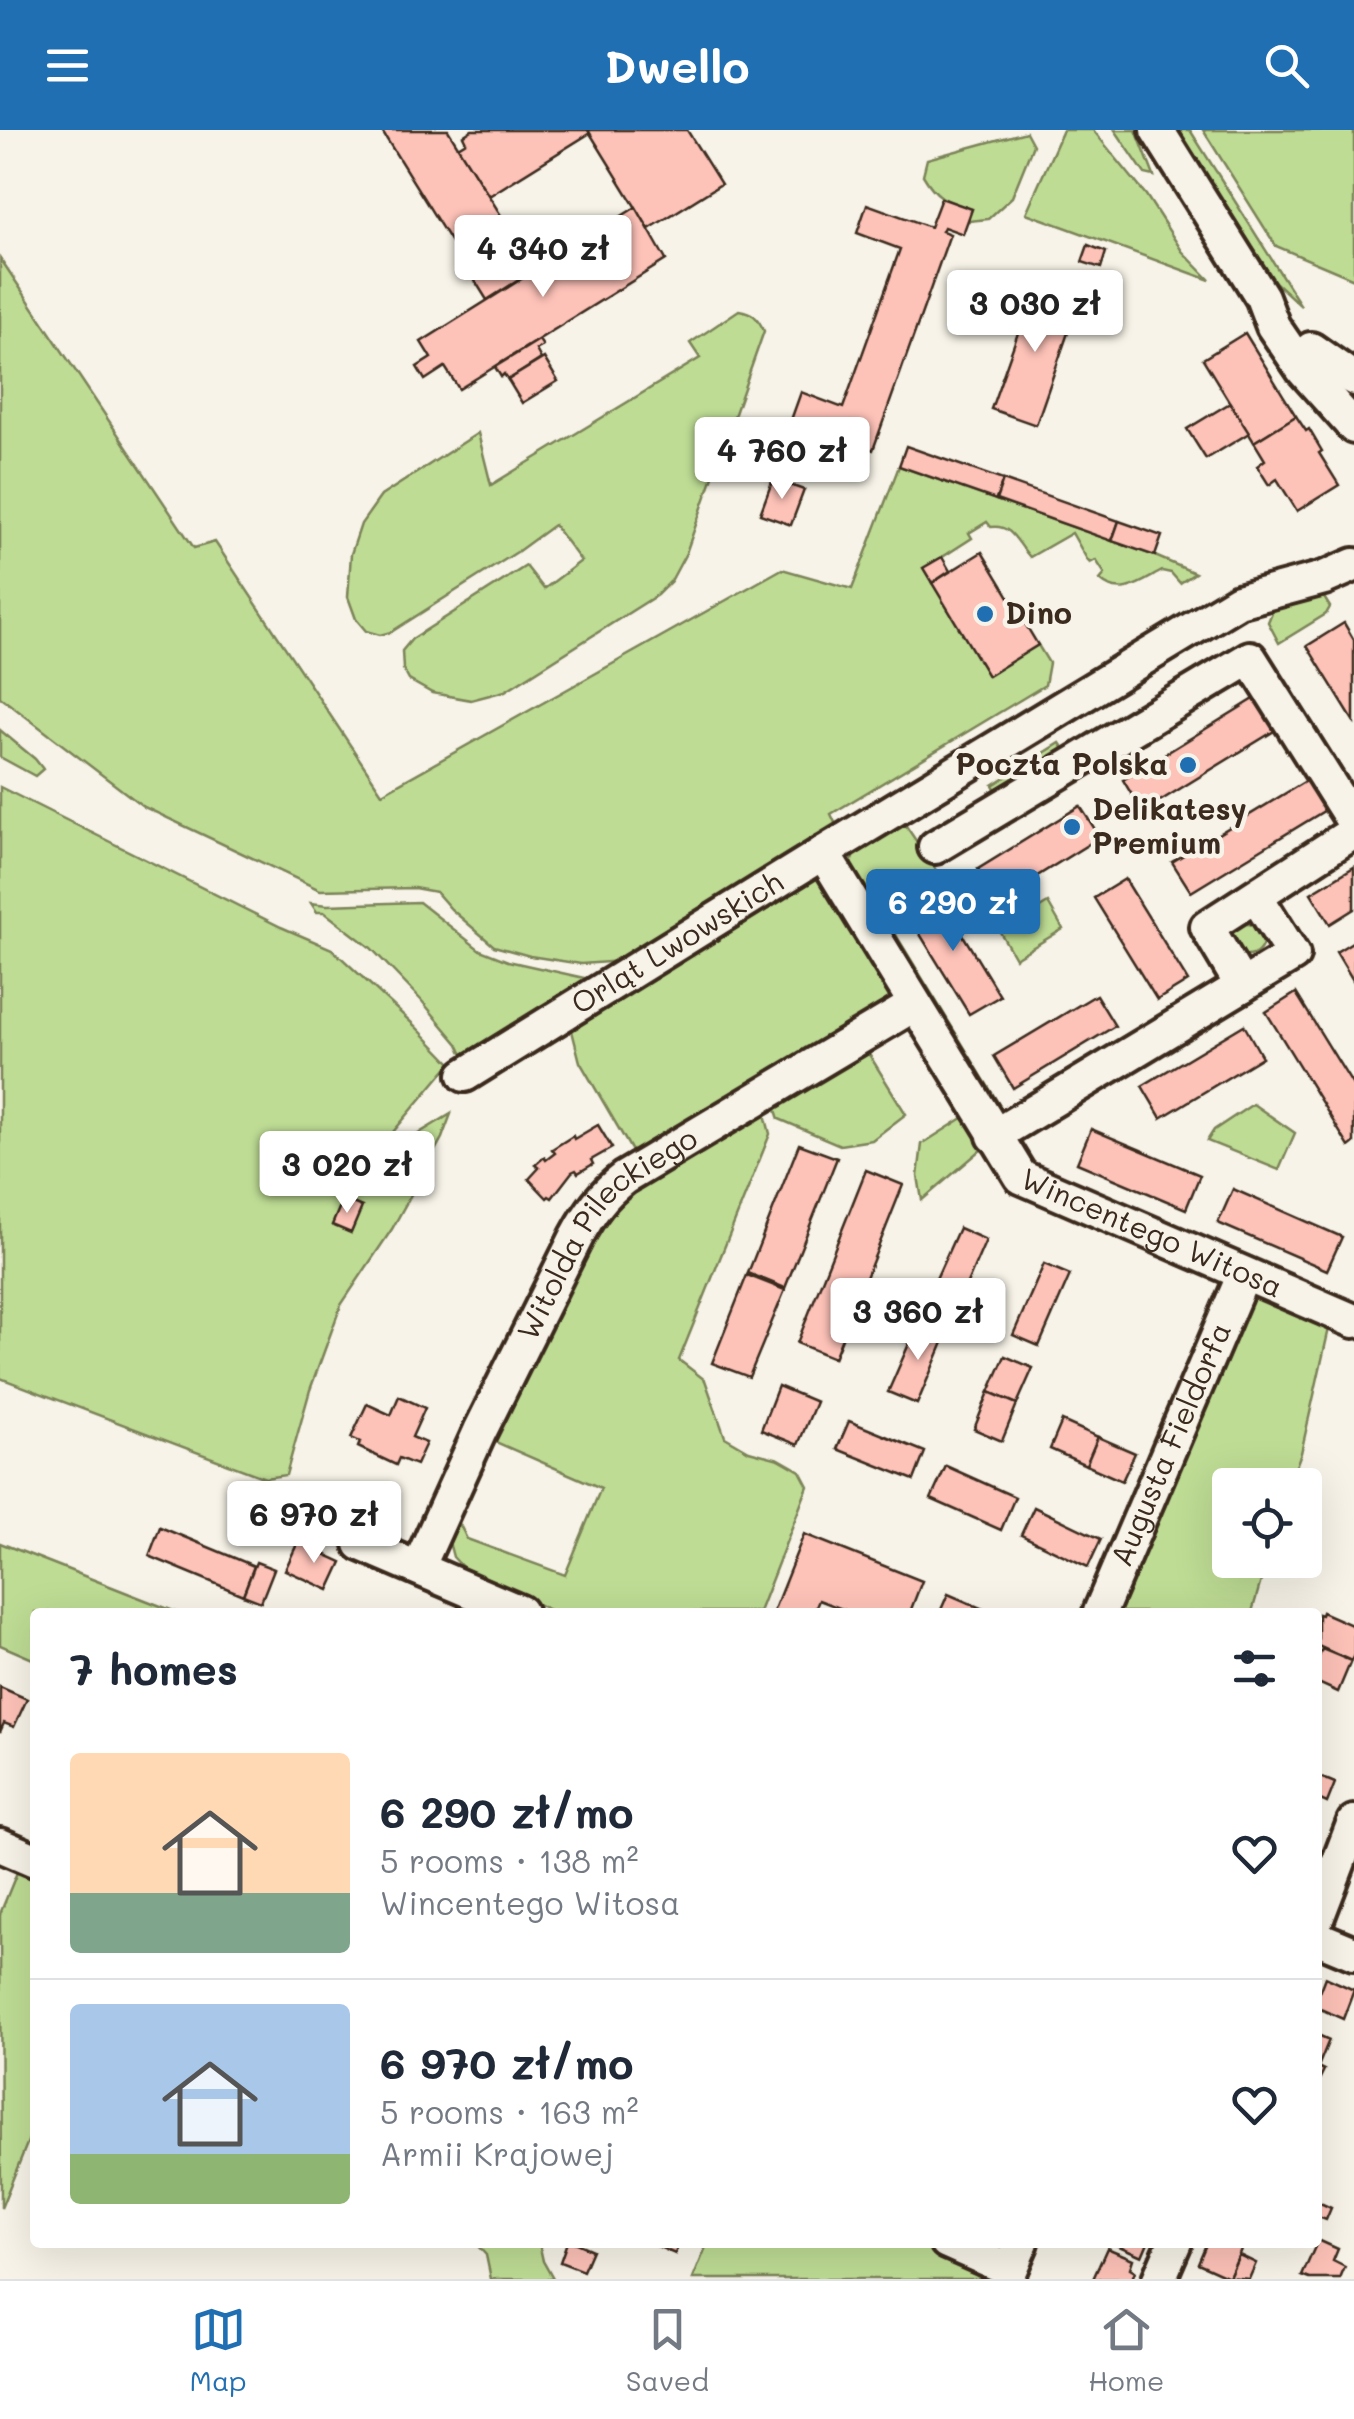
<!DOCTYPE html>
<html lang="en">
<head>
<meta charset="utf-8">
<style>
  :root { --surface:#fff; --page:#f2f2f3; --text:#1f2937; --muted:#747a83; --line:#e0e1e3; --accent:#1f6fb2 }
  body { margin:0; font-family:Mali,sans-serif; background:var(--page); color:var(--text); height:100vh; display:flex; flex-direction:column; font-size:38px; white-space:nowrap }
  * { box-sizing:border-box; margin:0 }
  p { font-size:32px; color:var(--muted) }
  .icon { flex:none; width:55px; height:55px; fill:none; stroke:currentColor; stroke-width:2; stroke-linecap:round; stroke-linejoin:round }
  .map { position:relative; flex:1; overflow:hidden }
  .drawer { position:absolute; left:30px; top:1478px; width:1292px; height:640px; display:flex; flex-direction:column; background:var(--surface); border-radius:10px; box-shadow:0 10px 40px #0002 }
  .drawer>* { flex:none }
  .fabs { position:absolute; left:1212px; top:1338px; display:grid; gap:20px }
  .fabs a { display:grid; place-items:center; width:110px; height:110px; border-radius:10px; background:var(--surface); box-shadow:0 10px 40px #0002; font-size:50px }
  .price { position:absolute; translate:-50% -85px; padding:0 22px; border-radius:10px; background:#fff; color:#222; font-size:32px; line-height:65px; filter:drop-shadow(0 2px 5px #0008) }
  .price::after { content:''; position:absolute; left:50%; top:60px; width:30px; height:22px; margin-left:-15px; background:inherit; clip-path:polygon(0 0,100% 0,50% 100%) }
  .price.active { background:var(--accent); color:#fff }
  ul { padding:0; list-style:none }
  li { display:flex; align-items:center; gap:30px; height:250px; padding:0 40px }
  li+li { border-top:2px solid var(--line) }
  li span { display:grid; place-items:center; flex:none; width:280px; height:200px; border-radius:10px; color:#555 }
  li>.icon { margin-inline-start:auto }
  span .icon { width:120px; height:120px; fill:#fffc; stroke-width:1 }
  li b { font-size:42px }
  h2 { display:flex; justify-content:space-between; align-items:center; height:120px; padding:0 40px; font-size:42px }
  header { display:flex; justify-content:space-between; align-items:center; height:130px; padding:0 40px; background:var(--accent); color:#fff; font-size:45px; font-weight:700 }
  .dock { display:flex; justify-content:space-around; align-items:center; height:140px; border-top:2px solid var(--line); background:var(--surface); font-size:28px; color:var(--muted) }
  .dock a { display:grid; justify-items:center; gap:5px }
  .dock .active { color:var(--accent) }
  .map>svg:first-child { display:block }
  .green { fill:#bedc94; stroke:#7c8359; stroke-width:2.5 }
  .building { fill:#fdc2b8; stroke:#3b2a1e; stroke-width:2.5 }
  .lines { fill:none; stroke-linecap:round; stroke-linejoin:round }
  .minor-casing { stroke:#3b2a1e; stroke-width:40 }
  .minor { stroke:#f7f3e8; stroke-width:32 }
  .poi-dot { fill:#1f6fb2; stroke:#f7f3e8; stroke-width:4 }
  .labels { text-anchor:middle; stroke-width:9; stroke-linejoin:round; paint-order:stroke }
  .poi-label { font-size:30px; font-weight:bold; fill:#3b2a1e; stroke:#f7f3e8; text-anchor:start }
  .street-label { font-size:30px; fill:#3b2a1e; stroke:#f7f3e8 }
</style>
</head>
<body>
<header><svg class="icon" aria-label="menu" viewBox="0 0 24 24"><path d="M4 6h16M4 12h16M4 18h16"/></svg>Dwello<svg class="icon" aria-label="search" viewBox="0 0 24 24"><circle cx="10" cy="10" r="6"/><path d="M15 15l6 6"/></svg></header>
<div class="map">
<svg width="1354" height="2149" viewBox="0 0 1354 2149">
  <rect width="100%" height="100%" fill="#f7f3e8"/>
  <filter id="ink" filterUnits="userSpaceOnUse"><feTurbulence type="fractalNoise" baseFrequency=".01" numOctaves="2"/><feDisplacementMap in="SourceGraphic" scale="20" xChannelSelector="R" yChannelSelector="G"/><feConvolveMatrix kernelMatrix="1 2 1 2 8 2 1 2 1" color-interpolation-filters="sRGB"/></filter>
  <g filter="url(#ink)">
    <g class="green">
      <polygon points="1063,0 1093,0 1146,65 1182,121 1210,150 1026,83"/>
      <polygon points="1115,0 1136,0 1154,46 1145,44"/>
      <polygon points="1178,0 1190,0 1301,176 1275,152"/>
      <polygon points="1203,0 1354,0 1354,149 1276,116"/>
      <path d="M 1026,2 L 1033,15 L 1012,67 L 988,89 L 968,91 L 972,79 C 947,71 937,69 923,45 L 927,29 Z"/>
      <path d="M 0,128 L 194,418 L 215,412 L 382,663 L 782,439 L 852,459 L 899,336 L 1155,426 L 1195,443 L 1180,453 L 1171,443 L 1162,441 C 1141,452 1121,469 1100,450 L 1105,444 L 1096,430 L 1090,433 L 1088,431 L 1072,403 L 1030,427 C 1017,414 1013,394 991,397 L 987,392 L 969,403 L 972,408 L 924,439 L 988,545 L 1038,515 L 1049,533 L 1045,555 L 831,684 L 838,699 L 623,831 L 581,834 L 530,826 L 494,816 L 451,779 L 436,762 L 414,758 L 320,760 L 144,677 L 0,567 Z"/>
      <path d="M 739,180 C 753,182 758,188 764,201 L 686,423 L 671,451 L 657,465 L 505,561 L 471,570 L 432,563 L 409,550 L 403,539 L 402,521 L 412,509 L 526,436 L 544,459 L 581,431 L 554,395 L 517,422 L 391,502 L 380,505 L 366,501 L 356,489 L 348,467 L 351,424 L 361,394 L 381,366 L 478,303 L 491,355 L 700,228 L 690,213 Z"/>
      <polygon points="1320,461 1330,477 1326,484 1279,513 1268,492 1275,475"/>
      <polygon points="0,600 35,629 43,639 35,646 0,627"/>
      <polygon points="1060,613 1069,626 1001,668 993,655"/>
      <polygon points="0,657 281,797 332,819 415,896 451,933 367,1033 370,1041 421,1002 451,984 442,1008 392,1099 341,1175 310,1260 286,1345 265,1348 0,1248"/>
      <polygon points="904,693 940,746 882,782 1005,984 1000,985 849,740 855,721"/>
      <polygon points="807,743 824,752 893,862 892,872 642,1029 633,1023 580,932 569,889"/>
      <polygon points="419,772 480,820 508,831 589,849 465,929 458,914 421,870 371,818 324,782 317,782 311,773 327,775"/>
      <polygon points="1048,773 1063,799 1015,828 1000,802"/>
      <circle cx="1247" cy="810" r="16"/>
      <polygon points="862,913 906,984 872,1010 840,1015 779,989 774,974"/>
      <polygon points="956,964 988,1014 922,1070 918,1046 922,1014 966,986 953,967"/>
      <polygon points="1253,974 1295,1003 1279,1040 1207,1011 1214,1000"/>
      <polygon points="755,981 765,984 770,1004 679,1230 705,1250 725,1307 749,1321 779,1329 800,1341 808,1356 759,1482 554,1482 467,1442 453,1427 449,1412 456,1387 467,1409 565,1445 601,1358 491,1310 589,1110 630,1061"/>
      <polygon points="1252,1162 1330,1194 1301,1323 1289,1355 1230,1355 1230,1430 1267,1430 1252,1482 1115,1482"/>
      <polygon points="0,1413 176,1482 35,1482 35,1530 0,1515"/>
      <polygon points="22,1730 35,1736 35,1994 1,2078 0,1784"/>
      <polygon points="708,2112 911,2113 986,2137 993,2149 693,2149"/>
      <polygon points="475,2113 539,2113 543,2131 553,2149 491,2149 486,2125"/>
    </g>
    <g class="building">
      <polygon points="381,0 448,0 528,129 534,125 541,136 487,170"/>
      <polygon points="472,0 588,0 590,3 489,66 458,17 466,12 463,6"/>
      <polygon points="588,0 687,0 721,54 649,99"/>
      <polygon points="941,68 972,79 963,104 944,97 942,101 950,104 873,320 791,290 801,262 843,278 900,119 857,103 867,74 930,97"/>
      <polygon points="636,77 666,130 459,259 445,237 425,250 417,237 431,228 421,212"/>
      <polygon points="1088,115 1106,122 1101,138 1082,132"/>
      <polygon points="1035,155 1079,171 1036,295 991,279"/>
      <polygon points="1245,203 1296,286 1254,312 1203,229"/>
      <polygon points="539,210 543,216 536,220 541,229 508,250 504,244 501,247 495,237"/>
      <polygon points="544,228 558,251 522,273 508,250"/>
      <polygon points="1230,273 1249,303 1206,329 1187,299"/>
      <polygon points="1296,286 1306,301 1309,299 1322,321 1319,323 1339,355 1297,381 1277,349 1269,355 1257,336 1265,330 1254,312"/>
      <polygon points="906,316 1003,350 996,370 899,336"/>
      <polygon points="773,349 804,360 791,395 760,384"/>
      <polygon points="1003,350 1119,391 1112,411 996,370"/>
      <polygon points="1119,391 1162,406 1155,426 1112,411"/>
      <polygon points="982,422 1038,515 988,546 932,453"/>
      <polygon points="942,427 950,441 932,453 923,438"/>
      <polygon points="1344,493 1354,510 1354,592 1307,516"/>
      <polygon points="1259,566 1279,598 1142,682 1123,650"/>
      <polygon points="1309,649 1327,679 1191,762 1172,732"/>
      <polygon points="1080,676 1100,707 997,771 978,739"/>
      <polygon points="1354,737 1354,779 1330,794 1311,763"/>
      <polygon points="1125,749 1188,851 1157,870 1094,768"/>
      <polygon points="938,764 1000,866 969,884 907,783"/>
      <polygon points="1354,811 1354,852 1336,822"/>
      <polygon points="1296,863 1354,957 1354,1013 1349,1017 1266,882"/>
      <polygon points="1096,865 1115,896 1013,958 994,926"/>
      <polygon points="1244,895 1262,927 1161,988 1142,956"/>
      <polygon points="598,995 612,1018 591,1030 593,1034 578,1043 576,1040 572,1042 552,1068 549,1066 547,1068 529,1049 539,1038 535,1035 544,1027 546,1030 555,1023 552,1019 573,1006 574,1009"/>
      <polygon points="1091,999 1200,1045 1186,1079 1077,1033"/>
      <polygon points="799,1014 837,1028 785,1158 748,1143"/>
      <polygon points="866,1040 903,1055 834,1228 797,1213"/>
      <polygon points="1233,1059 1342,1107 1327,1140 1218,1093"/>
      <polygon points="343,1069 362,1077 351,1103 332,1095"/>
      <polygon points="959,1098 986,1110 954,1184 926,1171"/>
      <polygon points="1044,1134 1070,1145 1039,1216 1013,1205"/>
      <polygon points="747,1145 785,1160 749,1247 712,1233"/>
      <polygon points="919,1191 947,1203 917,1274 888,1262"/>
      <polygon points="1005,1226 1033,1238 1017,1274 989,1262"/>
      <polygon points="778,1256 816,1272 798,1315 761,1300"/>
      <polygon points="989,1262 1017,1274 1002,1311 974,1299"/>
      <polygon points="399,1266 425,1278 412,1307 426,1313 416,1335 399,1328 396,1335 358,1317 360,1312 351,1308 367,1274 391,1285"/>
      <polygon points="849,1291 925,1322 914,1350 837,1319"/>
      <polygon points="1062,1291 1098,1307 1086,1335 1050,1319"/>
      <polygon points="1098,1307 1135,1323 1122,1351 1086,1335"/>
      <polygon points="946,1336 1015,1367 1001,1400 931,1369"/>
      <polygon points="1034,1377 1101,1409 1088,1437 1021,1405"/>
      <polygon points="160,1397 254,1436 243,1465 149,1426"/>
      <polygon points="804,1404 922,1451 910,1482 850,1482 819,1470 814,1482 773,1482"/>
      <polygon points="298,1412 342,1432 329,1460 285,1440"/>
      <polygon points="256,1432 274,1439 261,1472 243,1465"/>
      <polygon points="948,1464 990,1482 940,1482"/>
      <polygon points="1322,1482 1354,1496 1354,1525 1351,1531 1318,1516 1318,1484 1321,1485"/>
      <polygon points="1322,1519 1351,1531 1338,1562 1318,1553 1318,1529"/>
      <polygon points="0,1557 27,1569 14,1597 4,1593 0,1602"/>
      <polygon points="1318,1646 1335,1653 1327,1673 1318,1669"/>
      <polygon points="1325,1847 1354,1860 1343,1889 1318,1878 1318,1865"/>
      <polygon points="1318,1905 1329,1910 1318,1937 1324,1940 1319,1950 1318,1950"/>
      <polygon points="1318,2072 1331,2078 1326,2090 1318,2087"/>
      <polygon points="1318,2110 1338,2119 1333,2131 1345,2137 1340,2149 1310,2149 1302,2146"/>
      <polygon points="567,2112 574,2112 592,2120 583,2141 560,2132"/>
      <polygon points="648,2112 679,2112 675,2124"/>
      <polygon points="1110,2112 1148,2112 1142,2126"/>
      <polygon points="1207,2112 1232,2112 1242,2117 1229,2147 1198,2133"/>
      <polygon points="1107,2118 1133,2129 1130,2138 1135,2141 1132,2149 1093,2149"/>
      <polygon points="1239,2125 1256,2133 1249,2149 1229,2147"/>
    </g>
    <g class="lines">
      <defs>
        <g id="minor">
          <polyline points="1157,0 1262,167 1273,196 1303,240 1354,297"/>
          <polyline points="1311,219 1354,249"/>
          <polyline points="935,717 1250,528 1354,693"/>
          <path id="s1" d="M 823,723 L 1021,1047 L 1354,1191"/>
          <polyline points="1242,856 1207,797 1354,702"/>
          <path id="s2" d="M 465,945 L 823,723 L 1238,471 L 1324,448 L 1354,435"/>
          <polyline points="994,1006 1293,825 1256,766"/>
          <polyline points="361,1414 520,1482"/>
          <path id="s3" d="M 418,1438 L 480,1301 L 577,1106 C 590,1082 603,1064 624,1048 L 914,875"/>
          <path id="s4" d="M 1100,1482 L 1244,1144"/>
          <polyline points="0,1715 35,1730"/>
          <polyline points="1318,1786 1354,1692"/>
          <polyline points="1318,1808 1354,1823"/>
          <polyline points="947,2112 1010,2140 1022,2112"/>
          <polyline points="1159,2149 1175,2112"/>
        </g>
      </defs>
      <use href="#minor" class="minor-casing"/>
      <use href="#minor" class="minor"/>
    </g>
  </g>
  <g class="poi-dot">
    <circle cx="985" cy="484" r="10"/>
    <circle cx="1188" cy="635" r="10"/>
    <circle cx="1072" cy="697" r="10"/>
  </g>
  <g class="labels">
    <g class="poi-label">
      <text x="1005" y="494">Dino</text>
      <text x="1168" y="645" text-anchor="end">Poczta Polska</text>
      <text x="1092" y="690">Delikatesy<tspan x="1092" dy="34">Premium</tspan></text>
    </g>
    <g class="street-label">
      <text dy="10" stroke="none"><textPath href="#s2" startOffset="250">Orląt Lwowskich</textPath></text>
      <text dy="10" stroke="none"><textPath href="#s1" startOffset="522">Wincentego Witosa</textPath></text>
      <text dy="10" stroke="none"><textPath href="#s3" startOffset="390">Witolda Pileckiego</textPath></text>
      <text dy="10" stroke="none"><textPath href="#s4" startOffset="182">Augusta Fieldorfa</textPath></text>
    </g>
  </g>
</svg>
<div class="fabs">
<a><svg class="icon" aria-label="locate" viewBox="0 0 24 24"><circle cx="12" cy="12" r="6"/><path d="M12 2v4M12 18v4M2 12h4M18 12h4"/></svg></a>
</div>
<b class="price" style="left:543px;top:170px">4 340 zł</b>
<b class="price" style="left:1035px;top:225px">3 030 zł</b>
<b class="price" style="left:782px;top:372px">4 760 zł</b>
<b class="price active" style="left:953px;top:824px">6 290 zł</b>
<b class="price" style="left:347px;top:1086px">3 020 zł</b>
<b class="price" style="left:918px;top:1233px">3 360 zł</b>
<b class="price" style="left:314px;top:1436px">6 970 zł</b>
<section class="drawer">
<h2>7 homes<svg class="icon" aria-label="filters" viewBox="0 0 24 24"><path d="M4 7h16M4 17h16"/><circle cx="9" cy="7" r="2"/><circle cx="15" cy="17" r="2"/></svg></h2>
<ul>
<li><span style="background:linear-gradient(#ffd9b3 70%,#7fa58c 0)"><svg class="icon" aria-label="home" viewBox="0 0 24 24"><path d="M3 11l9-7 9 7M6 9v11h12V9"/></svg></span><div><b>6 290 zł/mo</b><p>5 rooms · 138 m²</p><p>Wincentego Witosa</p></div><svg class="icon" aria-label="heart" viewBox="0 0 24 24"><path d="M12 20l-8-8c-3-5 5-10 8-4 3-6 11-1 8 4z"/></svg></li>
<li><span style="background:linear-gradient(#a9c7e8 75%,#8fb573 0)"><svg class="icon" aria-label="home" viewBox="0 0 24 24"><path d="M3 11l9-7 9 7M6 9v11h12V9"/></svg></span><div><b>6 970 zł/mo</b><p>5 rooms · 163 m²</p><p>Armii Krajowej</p></div><svg class="icon" aria-label="heart" viewBox="0 0 24 24"><path d="M12 20l-8-8c-3-5 5-10 8-4 3-6 11-1 8 4z"/></svg></li>
</ul>
</section>
</div>
<nav class="dock">
<a class="active"><svg class="icon" aria-label="map" viewBox="0 0 24 24"><path d="M3 6l6-2 6 2 6-2v14l-6 2-6-2-6 2zM9 4v14M15 6v14"/></svg>Map</a>
<a><svg class="icon" aria-label="saved" viewBox="0 0 24 24"><path d="M7 4h10v16l-5-4-5 4z"/></svg>Saved</a>
<a><svg class="icon" aria-label="home" viewBox="0 0 24 24"><path d="M3 11l9-7 9 7M6 9v11h12V9"/></svg>Home</a>
</nav>
</body>
</html>
